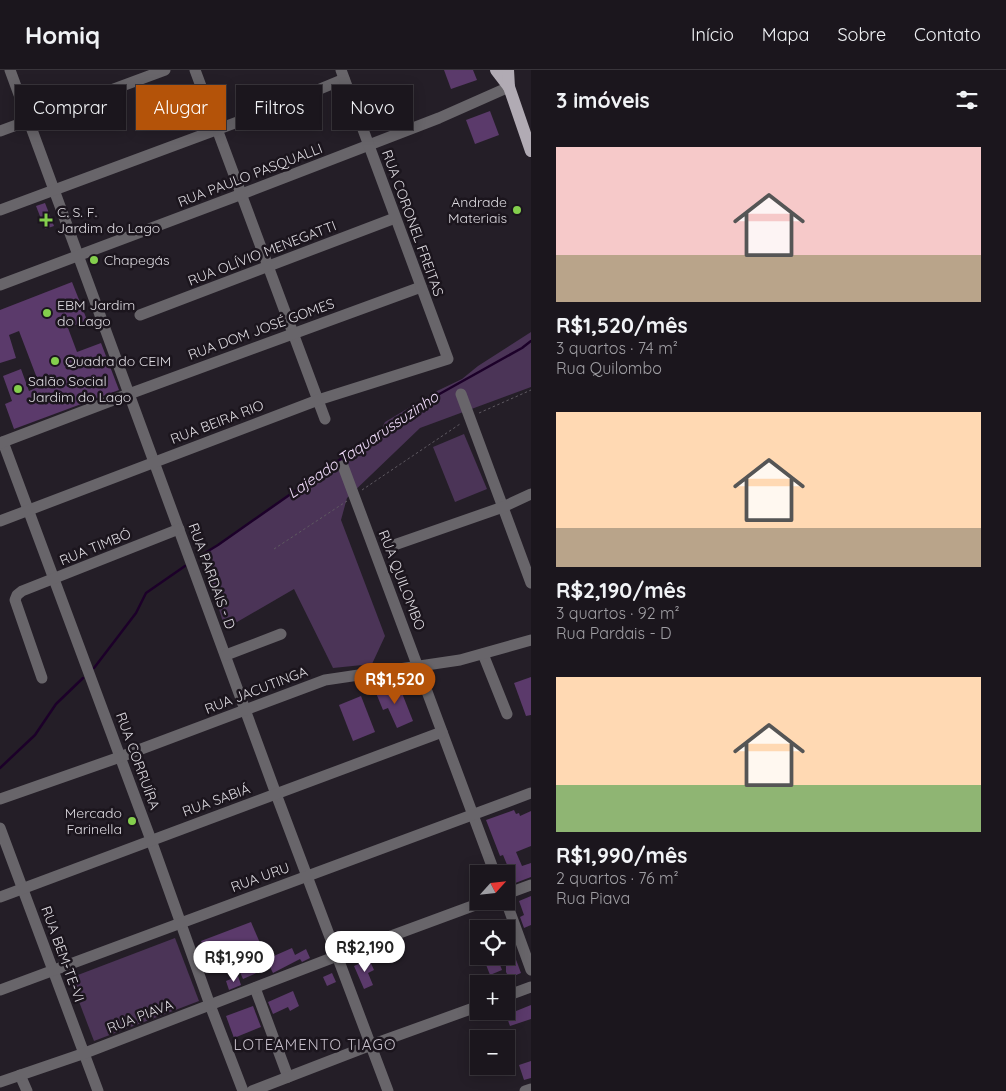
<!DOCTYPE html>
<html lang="pt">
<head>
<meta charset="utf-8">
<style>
  :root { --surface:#1b161d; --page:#28232a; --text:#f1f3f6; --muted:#a09fa4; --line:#39353b; --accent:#b45309 }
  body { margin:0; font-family:Quicksand,sans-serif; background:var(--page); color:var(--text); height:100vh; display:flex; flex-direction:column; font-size:19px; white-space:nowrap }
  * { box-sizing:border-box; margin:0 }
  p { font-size:16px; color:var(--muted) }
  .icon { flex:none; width:28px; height:28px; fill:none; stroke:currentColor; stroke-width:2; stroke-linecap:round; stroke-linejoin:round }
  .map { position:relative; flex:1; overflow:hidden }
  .panel { display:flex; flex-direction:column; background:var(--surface); width:475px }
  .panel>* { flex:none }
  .hud { position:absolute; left:15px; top:15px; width:440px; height:45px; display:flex; gap:10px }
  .needle { width:32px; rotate:63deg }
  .fabs { position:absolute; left:470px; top:795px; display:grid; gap:10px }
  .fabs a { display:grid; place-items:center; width:45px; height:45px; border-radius:0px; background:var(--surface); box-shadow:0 2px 12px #0003,0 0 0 1px var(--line); font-size:25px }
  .price { position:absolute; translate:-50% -42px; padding:0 11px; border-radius:18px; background:#fff; color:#222; font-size:16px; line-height:32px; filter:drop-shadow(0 1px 2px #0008) }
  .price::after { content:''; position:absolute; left:50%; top:30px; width:15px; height:11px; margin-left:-8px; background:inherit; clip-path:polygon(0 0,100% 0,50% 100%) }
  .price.selected { background:var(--accent); color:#fff }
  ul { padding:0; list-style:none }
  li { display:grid; align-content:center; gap:10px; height:265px; padding:0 25px }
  li span { display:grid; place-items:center; height:155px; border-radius:0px; color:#555 }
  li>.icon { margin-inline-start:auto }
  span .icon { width:90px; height:90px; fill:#fffc; stroke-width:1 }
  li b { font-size:21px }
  h2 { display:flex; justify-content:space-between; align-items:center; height:60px; padding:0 25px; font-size:21px }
  .tag { padding:0 18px; border-radius:0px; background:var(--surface); box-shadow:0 2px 12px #0003,0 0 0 1px var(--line); font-size:18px; line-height:45px }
  .tag.selected { background:var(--accent); color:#fff }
  header { display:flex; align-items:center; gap:30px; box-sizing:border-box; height:70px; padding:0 25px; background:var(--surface); border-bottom:1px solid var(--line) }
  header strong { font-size:24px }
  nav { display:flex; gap:28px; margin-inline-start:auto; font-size:18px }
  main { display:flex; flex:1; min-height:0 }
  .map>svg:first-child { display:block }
  .green { fill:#4b3457 }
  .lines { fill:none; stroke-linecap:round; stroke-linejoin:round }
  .stream { stroke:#1c0029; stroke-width:2.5 }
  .building { fill:#5b3a6b }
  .path { stroke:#5e5961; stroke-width:1; stroke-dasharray:2.5 2.5; stroke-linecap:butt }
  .minor { stroke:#68656a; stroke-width:11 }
  .major { stroke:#b1abb4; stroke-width:12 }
  .poi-dot { fill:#84cf4d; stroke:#1b151d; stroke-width:2 }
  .labels { text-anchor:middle; stroke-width:5; stroke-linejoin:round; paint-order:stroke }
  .street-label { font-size:14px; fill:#dddae0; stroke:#1b151d }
  .poi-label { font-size:14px; fill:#dddae0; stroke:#1b151d; text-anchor:start }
  .water-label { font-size:15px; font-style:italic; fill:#f0dbfa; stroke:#1b151d }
  .neighbourhood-label { font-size:15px; letter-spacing:1px; fill:#c6bfca; stroke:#1b151d }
</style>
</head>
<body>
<header>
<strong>Homiq</strong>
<nav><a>Início</a><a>Mapa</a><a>Sobre</a><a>Contato</a></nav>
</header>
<main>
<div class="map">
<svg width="531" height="1021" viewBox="0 0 531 1021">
  <rect width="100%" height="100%" fill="#241e27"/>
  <g class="green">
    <polygon points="531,262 531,317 420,358 347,428 341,450 385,566 372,594 333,598 294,519 225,559 206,496 200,486 218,475 381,360 385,352 437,321 462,309 478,296"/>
    <polygon points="464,364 487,419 455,432 433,377"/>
    <polygon points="175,868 199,931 94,971 70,908"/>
  </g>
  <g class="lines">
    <g class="stream">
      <polyline points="200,486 218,475 409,341 522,278 531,271"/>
      <polyline points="94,598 136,543 146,523 185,496"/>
      <polyline points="0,698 35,665 56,634 83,608"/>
    </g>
  </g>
  <g class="building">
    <polygon points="444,0 473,0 477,10 451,19"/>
    <polygon points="490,41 499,65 475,74 466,50"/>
    <polygon points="45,133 54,156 45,159 36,136"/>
    <polygon points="72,212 87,250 68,258 77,282 101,273 119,320 14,359 5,334 12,331 3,306 21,299 29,321 40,316 19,261 9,265 16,288 0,293 0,240"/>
    <polygon points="531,607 531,645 526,646 514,613"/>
    <polygon points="398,613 413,651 397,658 388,638 383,640 376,623"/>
    <polygon points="361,626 375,662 353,671 339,635"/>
    <polygon points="514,740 516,744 519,743 520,746 531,741 531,776 516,782 522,796 531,793 531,807 510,815 505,803 510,802 503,785 500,786 486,750"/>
    <polygon points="531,826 531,855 524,858 520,847 524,845 519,831"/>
    <polygon points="479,850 482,859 479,859 478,873 471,853"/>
    <polygon points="251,852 260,873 209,892 201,871"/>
    <polygon points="506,863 521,903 509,908 506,902"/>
    <polygon points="292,878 295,885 306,879 310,888 302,892 300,889 273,903 270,897 243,909 239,900 267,889"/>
    <polygon points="497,887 502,900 490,905 485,892"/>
    <polygon points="369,889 374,900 368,903 373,915 364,919 354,896"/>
    <polygon points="332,903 336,912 327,916 323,907"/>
    <polygon points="238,906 241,915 229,920 226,911"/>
    <polygon points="293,921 299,936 290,941 288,937 273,944 268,932"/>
    <polygon points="531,935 531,949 510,956 506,945"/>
    <polygon points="253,936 261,957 234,968 226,946"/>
    <polygon points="531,991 531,1008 524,1010 519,995"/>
  </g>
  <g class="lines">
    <g class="path">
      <polyline points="479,343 531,320"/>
      <polyline points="362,420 460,354"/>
      <polyline points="274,479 347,431"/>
    </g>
    <g class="minor">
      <polyline points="10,0 276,724 388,1021"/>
      <polyline points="195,0 325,349"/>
      <polyline points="0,61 165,0"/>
      <polyline points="0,140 267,41 344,9"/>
      <polyline points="0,215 242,124 439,48 509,17"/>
      <polyline points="140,245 395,148"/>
      <polyline points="461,324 531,513"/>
      <polyline points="3,372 151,770 210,935 243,1021"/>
      <polyline points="0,373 129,324 421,217"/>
      <polyline points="343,396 495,804"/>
      <polyline points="0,451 318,330 448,289 341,0"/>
      <polyline points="397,474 503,437 531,424"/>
      <polyline points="483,584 507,644"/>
      <polyline points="226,585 281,564"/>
      <polyline points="42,608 15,530 17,525 22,521 179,459"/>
      <polyline points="0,729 120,687 325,610 460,590 531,570"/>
      <polyline points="0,758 98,1021"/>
      <polyline points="506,824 531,815"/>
      <polyline points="0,827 442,662"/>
      <polyline points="506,831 531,900"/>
      <polyline points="255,918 288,1007"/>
      <path d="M 0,920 C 177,853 354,788 531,723"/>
      <polyline points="506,926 531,917"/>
      <polyline points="20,1005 27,1021"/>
      <polyline points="0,1012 85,983 337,886 486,831"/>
      <polyline points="252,1021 371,975 479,936"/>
      <polyline points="525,1021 531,1019"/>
    </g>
    <g class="major">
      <polyline points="496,0 509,17"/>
      <polyline points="508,0 509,17 531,81"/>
    </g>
  </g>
  <g class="poi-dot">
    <circle cx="517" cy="140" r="5"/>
    <path d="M43.5 142.5h5v5h5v5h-5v5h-5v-5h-5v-5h5z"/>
    <circle cx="94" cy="190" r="5"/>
    <circle cx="47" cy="243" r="5"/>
    <circle cx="55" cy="291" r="5"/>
    <circle cx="18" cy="319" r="5"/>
    <circle cx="132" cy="751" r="5"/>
  </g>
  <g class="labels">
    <g class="street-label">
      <text transform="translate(250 105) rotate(-21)" y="5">RUA PAULO PASQUALLI</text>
      <text transform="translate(413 153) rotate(70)" y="5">RUA CORONEL FREITAS</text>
      <text transform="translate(262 183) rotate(-21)" y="5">RUA OLÍVIO MENEGATTI</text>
      <text transform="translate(261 259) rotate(-20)" y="5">RUA DOM JOSÉ GOMES</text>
      <text transform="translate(217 352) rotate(-21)" y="5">RUA BEIRA RIO</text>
      <text transform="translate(95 477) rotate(-22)" y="5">RUA TIMBÓ</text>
      <text transform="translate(212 506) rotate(70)" y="5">RUA PARDAIS - D</text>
      <text transform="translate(402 510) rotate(69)" y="5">RUA QUILOMBO</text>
      <text transform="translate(256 620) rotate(-21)" y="5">RUA JACUTINGA</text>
      <text transform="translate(138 691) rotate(70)" y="5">RUA CORRUÍRA</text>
      <text transform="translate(216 730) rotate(-20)" y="5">RUA SABIÁ</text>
      <text transform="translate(260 807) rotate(-20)" y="5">RUA URU</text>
      <text transform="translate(63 884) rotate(70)" y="5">RUA BEM-TE-VI</text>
      <text transform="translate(140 946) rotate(-21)" y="5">RUA PIAVA</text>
    </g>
    <g class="poi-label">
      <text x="507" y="137" text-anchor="end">Andrade<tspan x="507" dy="16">Materiais</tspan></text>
      <text x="57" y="147">C. S. F.<tspan x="57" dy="16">Jardim do Lago</tspan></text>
      <text x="104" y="195">Chapegás</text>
      <text x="57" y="240">EBM Jardim<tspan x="57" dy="16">do Lago</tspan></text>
      <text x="65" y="296">Quadra do CEIM</text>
      <text x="28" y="316">Salão Social<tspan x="28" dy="16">Jardim do Lago</tspan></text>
      <text x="122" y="748" text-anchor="end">Mercado<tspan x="122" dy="16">Farinella</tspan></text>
    </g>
    <g class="water-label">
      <text transform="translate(363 375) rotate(-34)" y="5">Lajeado Taquarussuzinho</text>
    </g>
    <g class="neighbourhood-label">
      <text x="315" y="980">LOTEAMENTO TIAGO</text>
    </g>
  </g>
</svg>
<div class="fabs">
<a><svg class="needle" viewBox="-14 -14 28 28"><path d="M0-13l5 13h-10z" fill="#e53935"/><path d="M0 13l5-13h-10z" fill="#a09fa4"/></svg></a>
<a><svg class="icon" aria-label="locate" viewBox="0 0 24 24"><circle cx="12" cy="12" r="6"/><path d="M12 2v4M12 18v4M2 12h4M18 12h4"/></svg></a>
<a>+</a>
<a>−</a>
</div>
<b class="price selected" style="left:395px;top:635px">R$1,520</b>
<b class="price" style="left:365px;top:903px">R$2,190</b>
<b class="price" style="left:234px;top:913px">R$1,990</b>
<div class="hud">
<a class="tag">Comprar</a>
<a class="tag selected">Alugar</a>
<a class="tag">Filtros</a>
<a class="tag">Novo</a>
</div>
</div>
<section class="panel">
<h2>3 imóveis<svg class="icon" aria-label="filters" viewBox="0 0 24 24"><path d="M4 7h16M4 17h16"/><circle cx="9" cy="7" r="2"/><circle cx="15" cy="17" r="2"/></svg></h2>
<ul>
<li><span style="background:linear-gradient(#f6c9c9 70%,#b9a48a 0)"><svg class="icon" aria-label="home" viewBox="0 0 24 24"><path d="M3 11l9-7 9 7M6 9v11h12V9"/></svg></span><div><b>R$1,520/mês</b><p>3 quartos · 74 m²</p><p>Rua Quilombo</p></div></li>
<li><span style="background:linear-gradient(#ffd9b3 75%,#b9a48a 0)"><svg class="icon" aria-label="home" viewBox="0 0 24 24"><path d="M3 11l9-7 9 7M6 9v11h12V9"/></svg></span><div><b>R$2,190/mês</b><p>3 quartos · 92 m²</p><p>Rua Pardais - D</p></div></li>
<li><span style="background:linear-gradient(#ffd9b3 70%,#8fb573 0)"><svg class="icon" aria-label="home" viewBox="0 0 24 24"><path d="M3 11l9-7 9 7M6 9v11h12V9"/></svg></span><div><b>R$1,990/mês</b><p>2 quartos · 76 m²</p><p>Rua Piava</p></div></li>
</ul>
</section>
</main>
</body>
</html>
